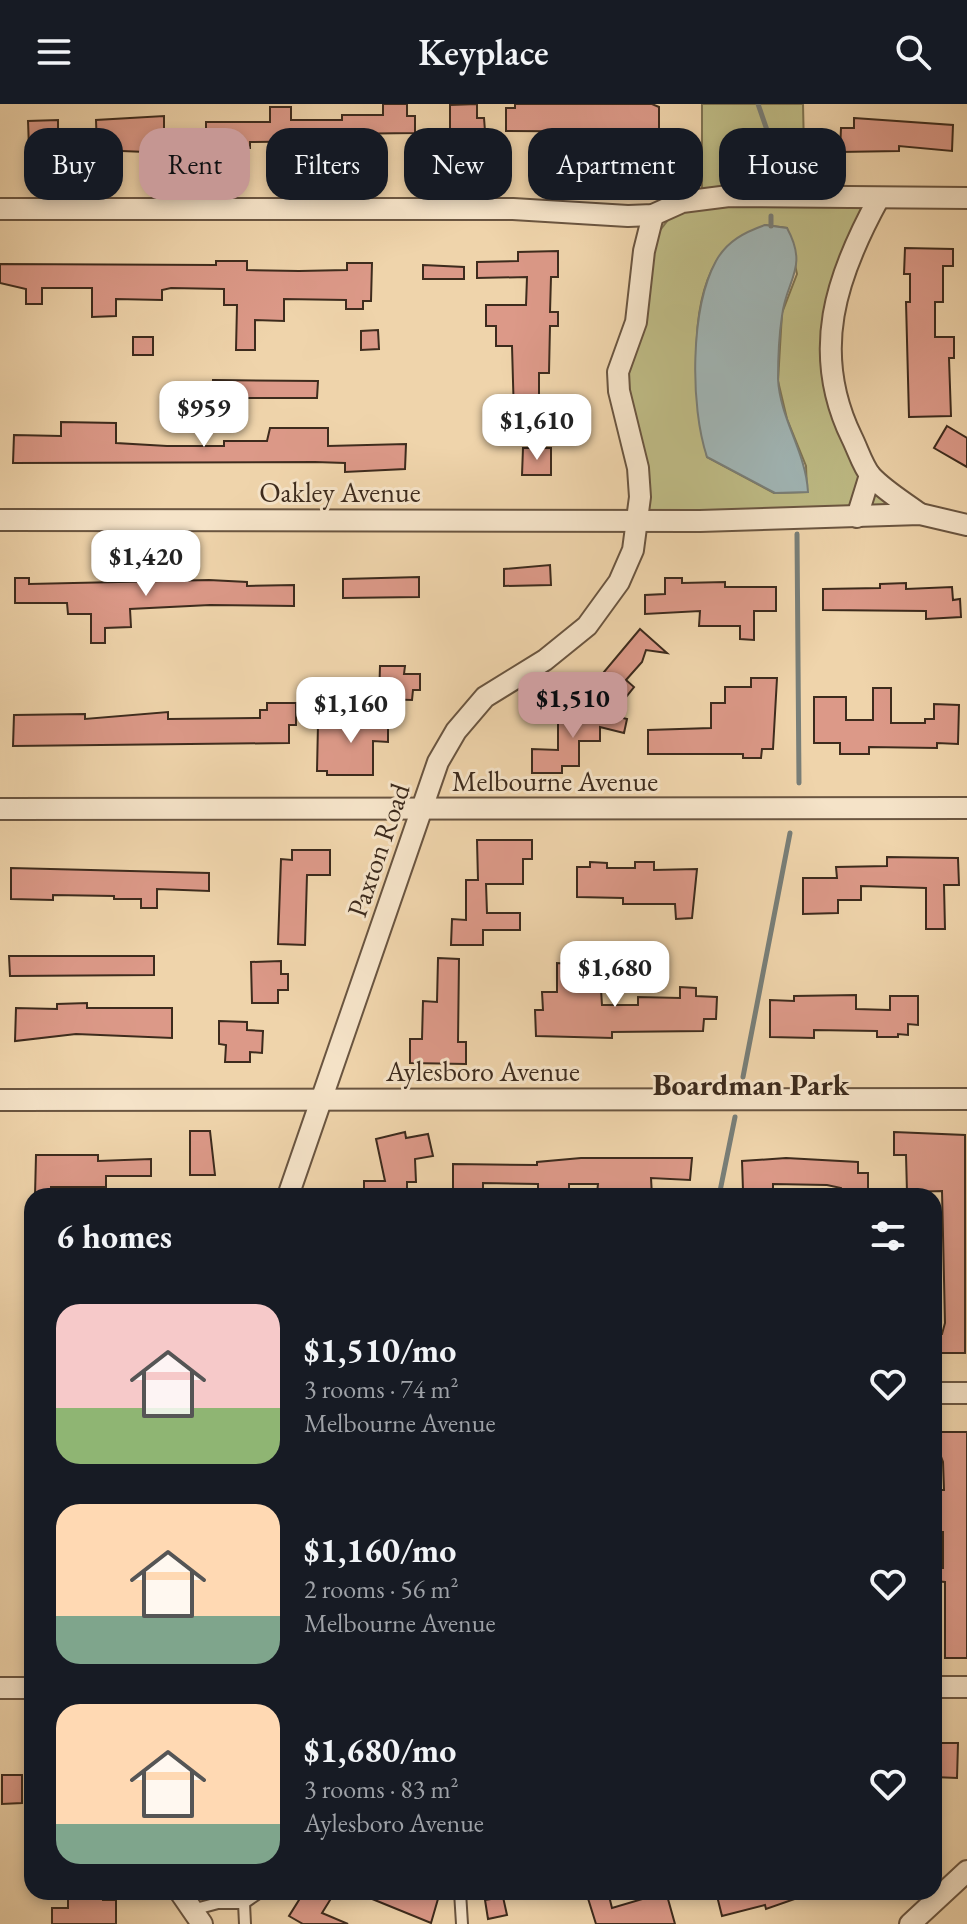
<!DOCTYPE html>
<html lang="en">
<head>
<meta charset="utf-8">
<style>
  :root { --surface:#171b24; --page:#20242c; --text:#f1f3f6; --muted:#9ea1a6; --accent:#c59692 }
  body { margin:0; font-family:"EB Garamond",serif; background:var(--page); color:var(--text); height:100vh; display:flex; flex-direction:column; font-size:30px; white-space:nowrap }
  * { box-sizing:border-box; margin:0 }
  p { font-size:26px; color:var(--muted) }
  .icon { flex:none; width:44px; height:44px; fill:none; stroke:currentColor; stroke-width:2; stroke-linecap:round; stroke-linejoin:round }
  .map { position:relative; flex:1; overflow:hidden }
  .side { position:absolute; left:24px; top:1084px; width:918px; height:712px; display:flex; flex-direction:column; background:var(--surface); border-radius:24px; box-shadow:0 4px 12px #0003 }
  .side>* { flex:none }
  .guide { position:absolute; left:24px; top:24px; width:920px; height:72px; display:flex; gap:16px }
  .price { position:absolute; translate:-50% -68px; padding:0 18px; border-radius:16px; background:#fff; color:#222; font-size:26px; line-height:52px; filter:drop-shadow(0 2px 4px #0008) }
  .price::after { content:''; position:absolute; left:50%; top:48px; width:24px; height:18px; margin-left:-12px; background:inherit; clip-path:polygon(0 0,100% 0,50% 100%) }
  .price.on { background:var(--accent); color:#111 }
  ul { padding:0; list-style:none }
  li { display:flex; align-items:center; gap:24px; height:200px; padding:0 32px }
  li span { display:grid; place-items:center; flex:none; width:224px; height:160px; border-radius:24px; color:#555 }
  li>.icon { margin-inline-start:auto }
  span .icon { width:96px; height:96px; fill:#fffc; stroke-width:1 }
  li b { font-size:34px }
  h2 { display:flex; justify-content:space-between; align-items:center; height:96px; padding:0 32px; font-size:34px }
  .tag { padding:0 28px; border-radius:24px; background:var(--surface); box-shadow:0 4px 12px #0003; font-size:28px; line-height:72px }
  .tag.on { background:var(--accent); color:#111 }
  header { display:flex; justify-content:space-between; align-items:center; height:104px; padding:0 32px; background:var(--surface); font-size:36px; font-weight:600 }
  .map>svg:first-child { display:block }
  .green { fill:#bebb85; stroke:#7e7351; stroke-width:2; fill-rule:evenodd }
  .water { fill:#a0b5b5; stroke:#787e78; stroke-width:2 }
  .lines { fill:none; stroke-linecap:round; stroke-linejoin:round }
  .stream { stroke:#787e78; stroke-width:5 }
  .building { fill:#dc9988; stroke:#3d2b1d; stroke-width:2 }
  .service-casing { stroke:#6a5540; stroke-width:14 }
  .minor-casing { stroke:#6a5540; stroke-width:24 }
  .service { stroke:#f5e3c8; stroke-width:10 }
  .minor { stroke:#f5e3c8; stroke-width:20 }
  .labels { text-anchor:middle; stroke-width:6; stroke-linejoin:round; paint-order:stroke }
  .street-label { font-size:28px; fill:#3d2b1d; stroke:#f5e3c8 }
  .neighbourhood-label { font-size:30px; font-weight:bold; fill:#3d2b1d; stroke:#f5e3c8 }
</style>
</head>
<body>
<header><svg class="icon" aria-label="menu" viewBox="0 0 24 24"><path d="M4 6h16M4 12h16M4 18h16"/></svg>Keyplace<svg class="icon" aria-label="search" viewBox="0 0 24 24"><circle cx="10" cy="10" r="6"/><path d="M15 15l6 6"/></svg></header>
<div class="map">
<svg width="967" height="1820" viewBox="0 0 967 1820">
  <rect width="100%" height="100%" fill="#efd4ab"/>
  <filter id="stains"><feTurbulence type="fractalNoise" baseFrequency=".0025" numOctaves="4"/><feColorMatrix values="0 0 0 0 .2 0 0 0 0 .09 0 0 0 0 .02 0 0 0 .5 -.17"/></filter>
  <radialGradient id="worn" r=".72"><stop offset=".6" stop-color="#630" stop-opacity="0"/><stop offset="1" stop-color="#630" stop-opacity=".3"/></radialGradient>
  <path class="green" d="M 702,0 L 803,0 L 805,92 L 879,94 L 853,141 L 830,250 L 870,371 L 920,410 L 637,417 L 619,287 L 644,147 L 682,98 L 702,93 ZM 765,121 L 787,124 L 797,170 L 782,209 L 778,277 L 787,315 L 806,362 L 807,388 L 774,389 L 707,353 C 698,296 685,211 716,158 C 724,144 751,131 765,121 Z"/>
  <path class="water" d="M 765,121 L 787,124 C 809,164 786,176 782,212 C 779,232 778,255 778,275 C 780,315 806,348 808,388 L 775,389 L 707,353 C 690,302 690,205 716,157 C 727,137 745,128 765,121 Z"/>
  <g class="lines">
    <g class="stream">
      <polyline points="758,0 767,26 770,68"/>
      <polyline points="771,112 771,122"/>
      <polyline points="797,430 799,679"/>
      <polyline points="743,973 790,729"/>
      <polyline points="719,1092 735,1013"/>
    </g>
  </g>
  <g class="building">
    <polygon points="383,0 407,0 407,12 415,12 415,29 334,30 334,37 250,38 250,44 206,44 206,18 270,18 270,3 291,3 291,16 342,16 342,11 383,11"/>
    <polygon points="477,0 477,14 484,14 485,27 450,28 450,1"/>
    <polygon points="515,0 652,0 659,3 659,28 506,27 506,4 515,4"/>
    <polygon points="164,12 164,28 171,28 171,49 97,46 96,16"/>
    <polygon points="854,14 953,21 952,47 899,42 899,47 840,48 841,24 854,24"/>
    <polygon points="58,16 58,44 29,44 28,17"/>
    <polygon points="905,144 953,145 953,162 943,162 943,198 935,198 935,233 954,233 954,254 949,254 951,312 909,313 906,198 910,198 910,170 904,170"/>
    <polygon points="558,147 558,173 551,173 550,208 558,208 558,222 550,222 549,269 539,269 539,312 514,312 512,242 496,242 496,222 486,222 486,201 526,201 527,173 477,174 477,158 518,157 518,148"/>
    <polygon points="216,157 247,157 247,166 299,167 347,166 347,159 372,159 371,197 363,197 363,205 346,205 346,196 284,195 284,217 255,216 255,246 236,246 237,201 224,201 224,185 171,184 162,186 162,196 116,195 116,212 92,213 92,184 42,184 42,200 26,200 26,185 0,179 0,160 216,161"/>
    <polygon points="423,161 464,163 464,175 423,175"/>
    <polygon points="378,226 379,245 361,246 361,227"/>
    <rect x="133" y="233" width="20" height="18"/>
    <polygon points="213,276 318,277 317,294 200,294 200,278 213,279"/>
    <polygon points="61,318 116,319 116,339 167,342 224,342 224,337 267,337 270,324 328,324 328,342 406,340 405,365 345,368 345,359 315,358 13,359 14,331 61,332"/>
    <polygon points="947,322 967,334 967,363 934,344"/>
    <polygon points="523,344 551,344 551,371 522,371"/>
    <polygon points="550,461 551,481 504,482 504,465"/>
    <polygon points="419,473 419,493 343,494 343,475"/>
    <polygon points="15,474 29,474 29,480 209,476 247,478 247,482 294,481 294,502 210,501 130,505 131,523 105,524 105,539 91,539 91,510 68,510 67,499 15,499"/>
    <polygon points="665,474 682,474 682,479 725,478 725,483 776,483 776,507 754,507 754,536 740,535 740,522 699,522 700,507 645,510 645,491 665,490"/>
    <polygon points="906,479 906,485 952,483 953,496 960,495 961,513 926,515 926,507 823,506 823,485 880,484 880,480"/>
    <polygon points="640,525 667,549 646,546 642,558 626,576 634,583 614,608 588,587"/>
    <polygon points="380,562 405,562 404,570 420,570 420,586 413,586 412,596 379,595"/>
    <polygon points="751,574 777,574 773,645 762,645 761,654 743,654 743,650 648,650 648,626 711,624 711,599 725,599 725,583 751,583"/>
    <polygon points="873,584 891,584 891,619 925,619 925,615 934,615 934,600 959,601 958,640 937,639 937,644 869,643 869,650 840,650 840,639 814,639 814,593 846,593 846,616 873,616"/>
    <polygon points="267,599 296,599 296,621 289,621 289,639 13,642 14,611 85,610 85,615 168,608 168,615 260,614 260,606 267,606"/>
    <polygon points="362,608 388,609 388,638 373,637 373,671 327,671 327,667 317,667 318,620 362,620"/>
    <polygon points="558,610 611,611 627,615 624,629 600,623 600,637 579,637 579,662 562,662 562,669 532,669 532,645 558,646"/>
    <polygon points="477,736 532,736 532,755 523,755 523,780 486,780 487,809 520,809 520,826 483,826 483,841 451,841 452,815 466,816 466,776 478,776"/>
    <polygon points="292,746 330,746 330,771 307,771 305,841 278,840 281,755 292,756"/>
    <polygon points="887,753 958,754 959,781 944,781 945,825 926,825 926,784 861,782 861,796 838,796 838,809 803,810 803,774 837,774 836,763 887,762"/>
    <polygon points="590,758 607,759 607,764 635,764 635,758 654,758 654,766 697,765 692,814 676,815 675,800 623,800 623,794 577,793 577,763 590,763"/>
    <polygon points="11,764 209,769 209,787 157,785 157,804 141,804 141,795 114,795 114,792 53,791 53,796 11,795"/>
    <polygon points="9,852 154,852 154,871 10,872"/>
    <polygon points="438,854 459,855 458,938 466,938 466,960 410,959 410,935 422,935 423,897 437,898"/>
    <polygon points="589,855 597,885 601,885 602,901 638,901 638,893 680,894 680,883 696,884 696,892 717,893 716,915 704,915 703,927 612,928 612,934 536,932 535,906 543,906 542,888 557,888 557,859 572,860"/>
    <polygon points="281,857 281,870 288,870 288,886 278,886 278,899 252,899 251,858"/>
    <polygon points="856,891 856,905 890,906 890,892 918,892 918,921 908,920 908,931 898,930 898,933 877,933 877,927 814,926 814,934 770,933 770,896 794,897 794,892"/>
    <polygon points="87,899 87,904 172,904 172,934 76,930 15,937 16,904 57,905 57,900"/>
    <polygon points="219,917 247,918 247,926 263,927 262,949 250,948 250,958 225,958 226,941 219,940"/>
    <polygon points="190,1027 210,1027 215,1071 190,1071"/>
    <polygon points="405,1028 406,1034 428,1030 433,1052 415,1055 416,1078 407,1078 407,1090 364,1092 364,1077 385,1077 376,1035"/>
    <polygon points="894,1028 965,1031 965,1249 934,1249 934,1230 942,1230 945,1219 942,1087 907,1088 906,1051 894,1051"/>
    <polygon points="36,1051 98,1051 98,1057 151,1055 151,1072 106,1072 106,1083 51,1083 51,1092 35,1092"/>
    <polygon points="581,1054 692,1054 690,1076 651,1074 652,1092 597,1089 598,1080 569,1080 569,1085 559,1085 559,1092 538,1092 538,1080 483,1079 483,1092 465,1092 465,1085 453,1085 453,1060 537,1061 537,1058"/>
    <polygon points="786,1054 858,1058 858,1069 868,1069 868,1092 841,1092 841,1084 827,1081 773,1080 773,1085 765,1085 766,1092 750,1092 750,1086 743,1086 742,1057"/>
    <polygon points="934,1328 967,1328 967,1554 945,1554 945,1478 934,1477 934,1464 943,1464 943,1428 934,1428 934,1414 936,1386 944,1386 943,1358 940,1350 934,1350"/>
    <polygon points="934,1639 958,1639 957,1674 934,1673"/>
    <polygon points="2,1671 22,1671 22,1699 2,1700"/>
    <polygon points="68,1788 103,1788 103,1796 116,1796 116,1820 52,1820 52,1804 68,1804"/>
    <polygon points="304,1788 335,1788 322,1809 348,1820 303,1820 289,1812"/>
    <polygon points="355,1788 402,1788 417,1792 418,1788 440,1788 431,1819"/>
    <polygon points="586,1788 608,1788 612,1804 666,1788 675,1820 596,1820"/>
    <polygon points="716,1788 809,1788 809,1790 766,1805 765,1801 722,1812"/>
    <polygon points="503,1793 507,1811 488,1815 485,1796"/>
  </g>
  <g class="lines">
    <defs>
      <g id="service">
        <polyline points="460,1788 462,1820"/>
        <polyline points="244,1799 260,1788"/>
        <polyline points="192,1806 218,1799 244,1799 245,1820"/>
      </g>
      <g id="minor">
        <path d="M 879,94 C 836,172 810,248 852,334 C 858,346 863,363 871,372 C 885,387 904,398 920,410"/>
        <polyline points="0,105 513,105 628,112 653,111 682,98 729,92 967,94"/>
        <polyline points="857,413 870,371"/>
        <polyline points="0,416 700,417 920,410 967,421"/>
        <polyline points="0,705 967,704"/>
        <polyline points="0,996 967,995"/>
        <polyline points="288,1092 438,658 456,627 485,593 545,556 587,522 619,478 633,446 640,393 638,364 619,287 618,268 636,218 644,147 653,111"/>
        <polyline points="934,1289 967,1289"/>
        <polyline points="934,1583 967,1583"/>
        <polyline points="0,1584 32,1584"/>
        <polyline points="180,1788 202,1820"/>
        <polyline points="910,1820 967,1767"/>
      </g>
    </defs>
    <use href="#service" class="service-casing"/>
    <use href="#minor" class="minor-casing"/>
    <use href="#service" class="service"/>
    <use href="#minor" class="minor"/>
  </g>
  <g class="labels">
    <g class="street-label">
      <text x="340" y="398">Oakley Avenue</text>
      <text x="555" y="687">Melbourne Avenue</text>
      <text transform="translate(378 746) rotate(-71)" y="10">Paxton Road</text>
      <text x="483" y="977">Aylesboro Avenue</text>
    </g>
    <g class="neighbourhood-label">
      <text x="751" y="991">Boardman Park</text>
    </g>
  </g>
  <rect width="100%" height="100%" filter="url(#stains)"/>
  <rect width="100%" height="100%" fill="url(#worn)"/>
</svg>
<b class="price" style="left:204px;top:345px">$959</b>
<b class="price" style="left:537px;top:358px">$1,610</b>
<b class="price" style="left:146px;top:494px">$1,420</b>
<b class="price on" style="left:573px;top:636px">$1,510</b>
<b class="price" style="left:351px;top:641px">$1,160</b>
<b class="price" style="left:615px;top:905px">$1,680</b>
<div class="guide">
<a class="tag">Buy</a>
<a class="tag on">Rent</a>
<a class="tag">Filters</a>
<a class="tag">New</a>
<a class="tag">Apartment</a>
<a class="tag">House</a>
</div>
<section class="side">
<h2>6 homes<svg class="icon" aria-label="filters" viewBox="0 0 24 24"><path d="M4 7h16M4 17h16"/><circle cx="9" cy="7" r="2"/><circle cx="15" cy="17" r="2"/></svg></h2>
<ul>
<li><span style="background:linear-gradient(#f6c9c9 65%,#8fb573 0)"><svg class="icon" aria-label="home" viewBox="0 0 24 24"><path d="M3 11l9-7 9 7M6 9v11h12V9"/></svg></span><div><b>$1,510/mo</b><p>3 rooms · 74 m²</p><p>Melbourne Avenue</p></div><svg class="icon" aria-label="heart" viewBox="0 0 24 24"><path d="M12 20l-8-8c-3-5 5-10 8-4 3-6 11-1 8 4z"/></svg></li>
<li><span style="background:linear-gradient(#ffd9b3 70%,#7fa58c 0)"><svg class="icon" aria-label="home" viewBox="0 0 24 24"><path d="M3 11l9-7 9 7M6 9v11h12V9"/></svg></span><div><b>$1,160/mo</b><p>2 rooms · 56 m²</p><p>Melbourne Avenue</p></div><svg class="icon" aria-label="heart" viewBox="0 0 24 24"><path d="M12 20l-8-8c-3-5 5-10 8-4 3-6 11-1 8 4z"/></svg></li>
<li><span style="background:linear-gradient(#ffd9b3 75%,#7fa58c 0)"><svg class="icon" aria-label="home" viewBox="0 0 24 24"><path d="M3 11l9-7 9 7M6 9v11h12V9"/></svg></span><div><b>$1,680/mo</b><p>3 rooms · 83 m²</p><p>Aylesboro Avenue</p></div><svg class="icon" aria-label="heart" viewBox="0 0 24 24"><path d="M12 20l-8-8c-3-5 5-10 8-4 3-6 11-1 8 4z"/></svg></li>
</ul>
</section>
</div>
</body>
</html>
